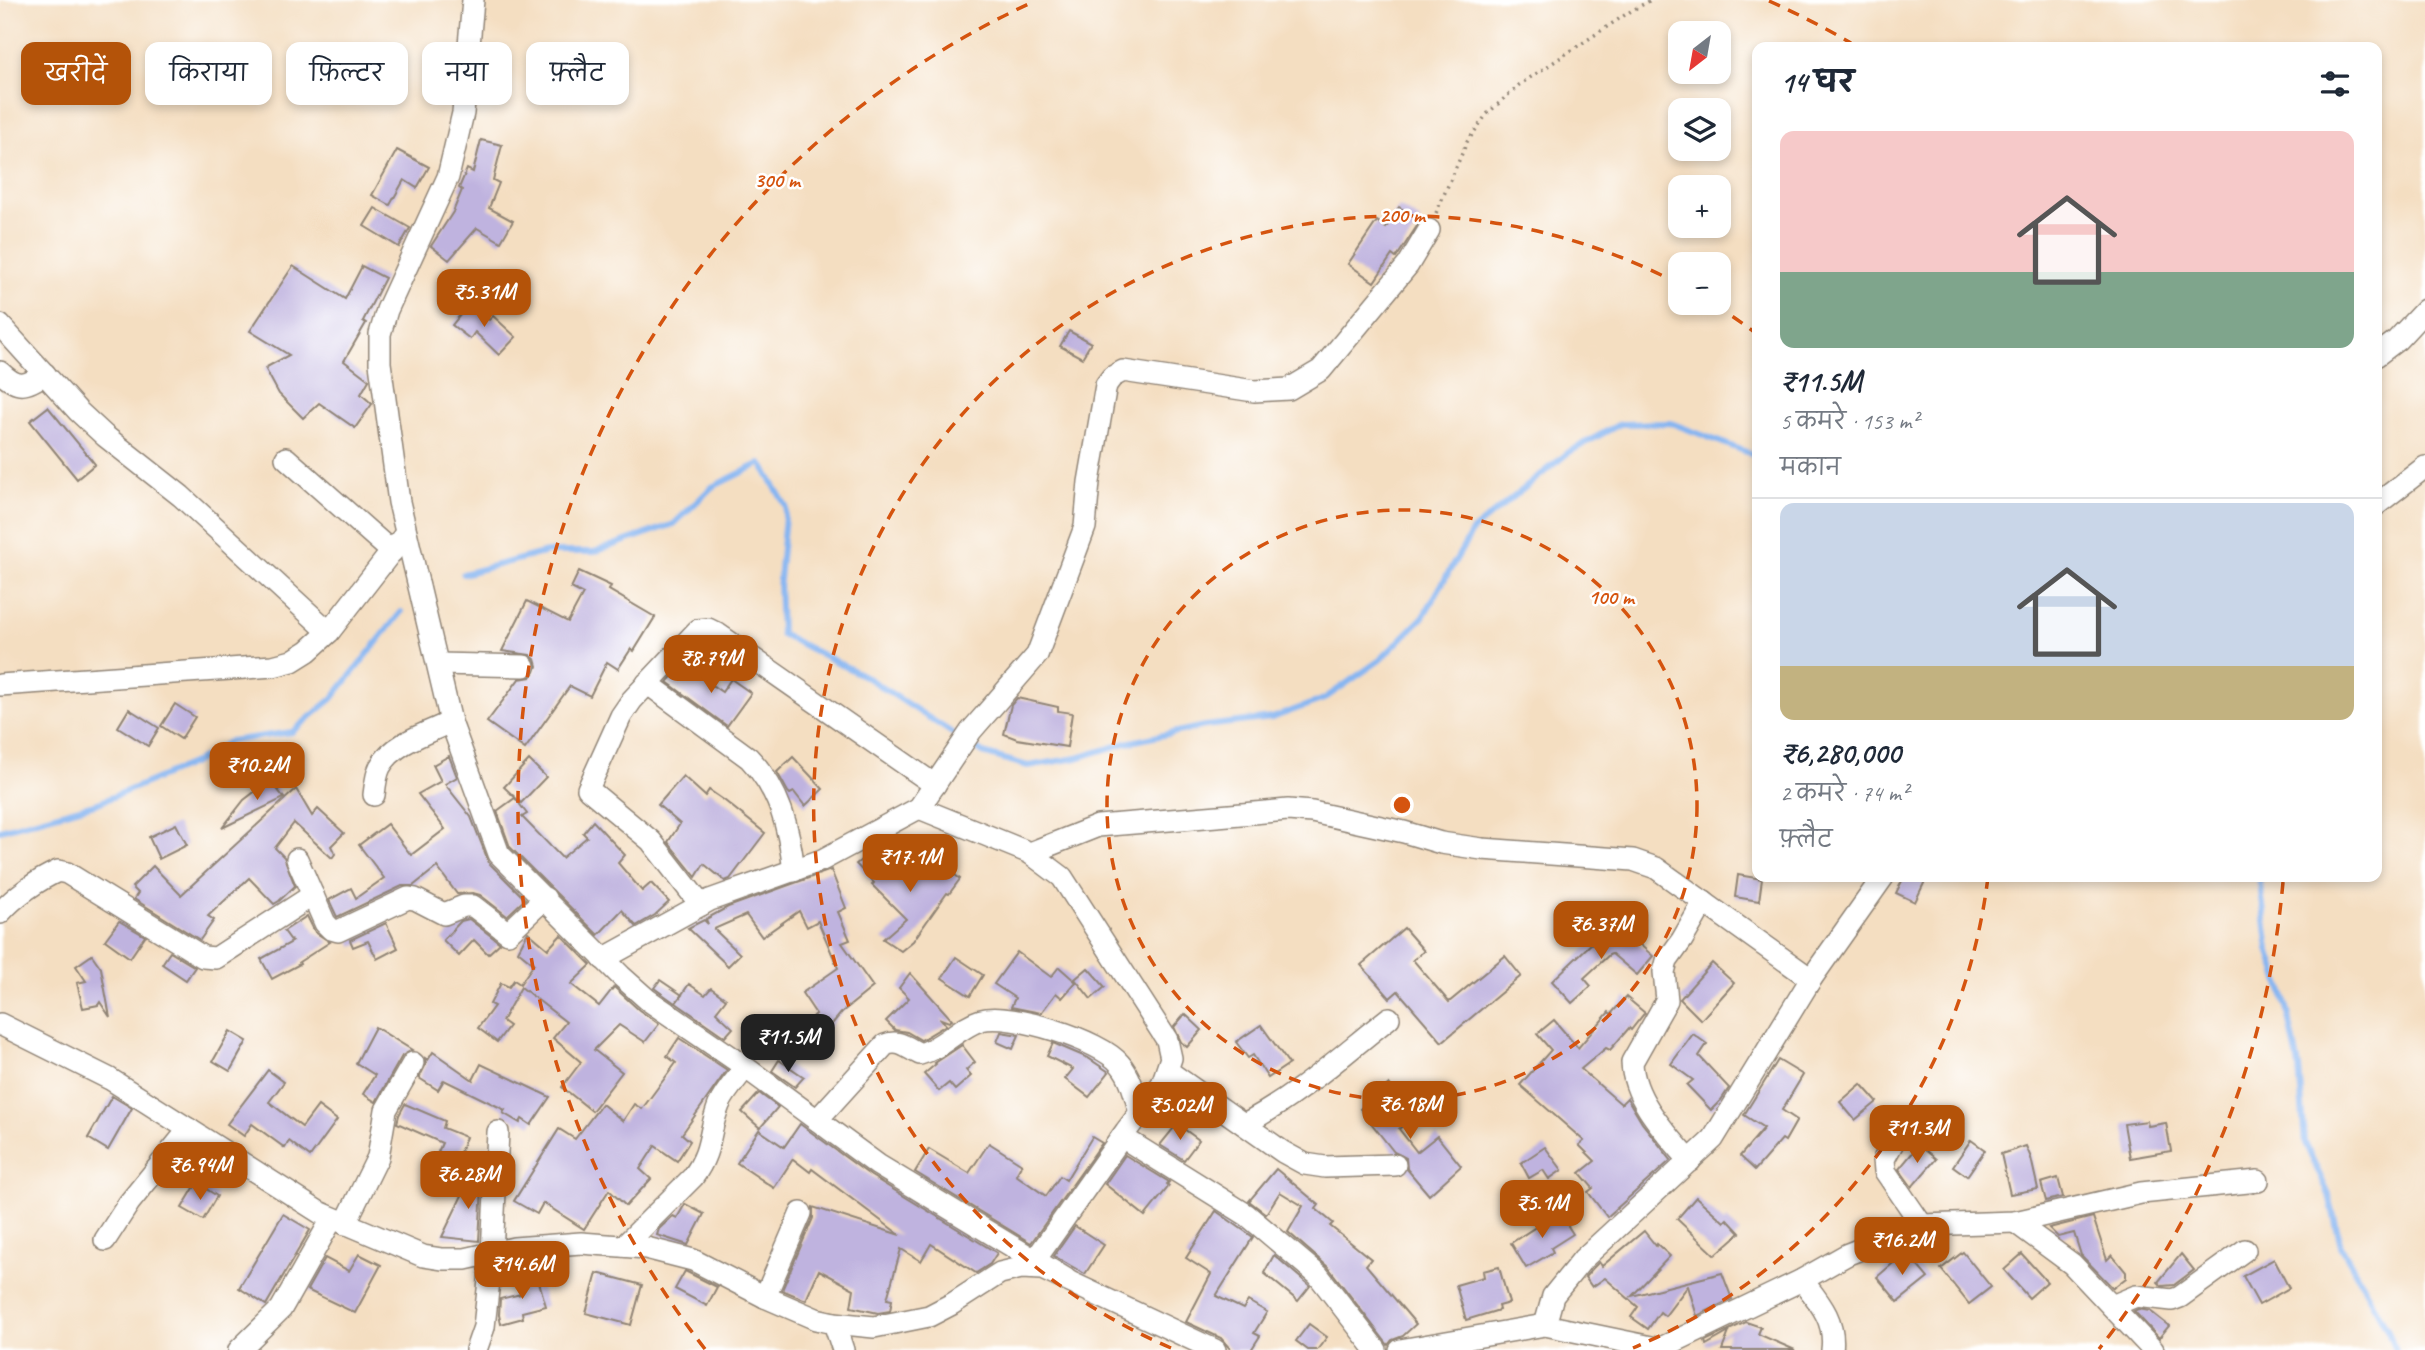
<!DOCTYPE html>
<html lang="hi">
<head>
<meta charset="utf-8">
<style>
  :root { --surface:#fff; --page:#f2f2f3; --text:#1f2937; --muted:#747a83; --line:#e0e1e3; --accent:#b45309 }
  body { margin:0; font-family:Caveat,"Playpen Sans Deva",sans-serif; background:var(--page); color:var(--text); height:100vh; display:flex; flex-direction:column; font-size:26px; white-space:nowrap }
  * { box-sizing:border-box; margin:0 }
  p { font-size:23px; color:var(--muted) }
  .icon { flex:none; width:38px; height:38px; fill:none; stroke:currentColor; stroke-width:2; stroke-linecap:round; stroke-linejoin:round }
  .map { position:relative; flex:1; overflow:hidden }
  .sheet { position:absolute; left:1752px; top:42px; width:630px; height:840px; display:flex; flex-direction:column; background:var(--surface); border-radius:14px; box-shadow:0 4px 10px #0003 }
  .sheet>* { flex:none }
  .hud { position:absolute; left:21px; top:42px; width:665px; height:63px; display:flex; gap:14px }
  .needle { width:46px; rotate:211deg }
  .tools { position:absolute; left:1668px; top:21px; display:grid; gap:14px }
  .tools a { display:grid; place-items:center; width:63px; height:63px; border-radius:14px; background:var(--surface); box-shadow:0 4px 10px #0003; font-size:35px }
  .price { position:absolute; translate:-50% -60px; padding:0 16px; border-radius:14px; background:var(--accent); color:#fff; font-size:23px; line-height:46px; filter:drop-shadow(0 2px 4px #0008) }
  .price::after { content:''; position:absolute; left:50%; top:42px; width:21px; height:16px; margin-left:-10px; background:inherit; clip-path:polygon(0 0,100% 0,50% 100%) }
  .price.current { background:#222; color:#fff }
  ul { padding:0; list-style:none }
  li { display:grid; align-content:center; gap:14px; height:371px; padding:0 28px }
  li+li { border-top:2px solid var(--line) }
  li span { display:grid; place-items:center; height:217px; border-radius:14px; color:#555 }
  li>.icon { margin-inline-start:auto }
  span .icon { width:126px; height:126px; fill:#fffc; stroke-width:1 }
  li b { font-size:30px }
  h2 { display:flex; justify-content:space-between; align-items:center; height:84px; padding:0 28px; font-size:30px }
  .pill { padding:0 24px; border-radius:14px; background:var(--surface); box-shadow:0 4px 10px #0003; font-size:24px; line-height:63px }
  .pill.current { background:var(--accent); color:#fff }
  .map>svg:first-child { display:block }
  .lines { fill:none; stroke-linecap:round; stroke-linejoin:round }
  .stream { stroke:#86b5f1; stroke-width:6 }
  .building { fill:#bfb3df }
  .minor-casing { stroke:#908476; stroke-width:24 }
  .path { stroke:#908476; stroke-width:3.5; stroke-dasharray:2 5; stroke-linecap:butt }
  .minor { stroke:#fff; stroke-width:21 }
  .ring { fill:none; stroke:#d5540f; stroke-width:3.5; stroke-dasharray:12 9 }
  .centre { fill:#d5540f; stroke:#fff; stroke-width:3.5 }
  .ring-label { font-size:21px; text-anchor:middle; font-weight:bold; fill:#d5540f; stroke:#fff; stroke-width:5; stroke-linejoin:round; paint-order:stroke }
</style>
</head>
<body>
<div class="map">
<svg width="2425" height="1350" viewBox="0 0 2425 1350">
  <rect width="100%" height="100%" fill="#fff"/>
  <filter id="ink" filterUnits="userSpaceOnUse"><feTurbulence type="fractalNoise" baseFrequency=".0143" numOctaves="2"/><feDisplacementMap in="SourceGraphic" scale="14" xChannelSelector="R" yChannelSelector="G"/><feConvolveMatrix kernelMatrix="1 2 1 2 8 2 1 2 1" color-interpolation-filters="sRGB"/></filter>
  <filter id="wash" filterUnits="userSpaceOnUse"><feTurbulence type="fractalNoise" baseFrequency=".00686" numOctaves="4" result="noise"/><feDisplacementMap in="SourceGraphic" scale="28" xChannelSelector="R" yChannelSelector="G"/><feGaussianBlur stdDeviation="1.57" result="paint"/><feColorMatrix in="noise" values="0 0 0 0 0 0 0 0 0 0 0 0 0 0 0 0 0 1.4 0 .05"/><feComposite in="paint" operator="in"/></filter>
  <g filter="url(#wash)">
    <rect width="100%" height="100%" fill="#f4dec1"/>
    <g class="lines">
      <g class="stream">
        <polyline points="463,574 547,552 594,552 674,524 712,487 761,463 786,506 779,580 781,634 866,677 983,753 1028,766 1077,758 1126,743 1205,726 1272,718 1324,699 1380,660 1423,617 1473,530 1569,452 1620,424 1671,423 1757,456"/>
        <polyline points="0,830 98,803 194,763 230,741 292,732 332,699 401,612"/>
        <polyline points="2259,877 2269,949 2286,1002 2299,1067 2305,1143 2329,1195 2341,1246 2388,1331 2395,1350"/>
      </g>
    </g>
    <g id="blocks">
      <g class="building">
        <polygon points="481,140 502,145 493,180 499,183 489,208 513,221 501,242 477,228 449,260 431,246 453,212 462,190 459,188 467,169 473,172"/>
        <polygon points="397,150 429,167 417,188 404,180 390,205 372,195"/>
        <polygon points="1399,207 1421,220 1396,258 1392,255 1374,282 1348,264 1377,221 1386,228"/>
        <polygon points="375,208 410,228 399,247 364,226"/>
        <polygon points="293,266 345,299 362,266 385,278 363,321 366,323 344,361 369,380 361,394 372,404 355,428 319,403 303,418 279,394 265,368 289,355 250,331"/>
        <polygon points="469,304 489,320 493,316 516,337 499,355 475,332 470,339 452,325"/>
        <polygon points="1069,331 1091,343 1082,358 1060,346"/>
        <polygon points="48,407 95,464 77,479 30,421"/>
        <polygon points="579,571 611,586 609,590 655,617 634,651 631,649 618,669 607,662 590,696 570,686 525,749 487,722 519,679 531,677 535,672 537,666 535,659 530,655 502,651 527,601 568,622 583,594 571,588"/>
        <polygon points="683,665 722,692 731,679 751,693 727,726 667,682"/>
        <polygon points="1017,698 1058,707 1058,711 1072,713 1067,747 1017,739 1004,734 1011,705"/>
        <polygon points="175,704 195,717 181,739 161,726"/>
        <polygon points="129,709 159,728 148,746 118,727"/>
        <polygon points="449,756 457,777 445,784 471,817 489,863 525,899 507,916 480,895 473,893 457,894 437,867 413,886 402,886 337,917 329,900 351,888 356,898 384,878 359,845 387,824 411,855 445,829 418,794 441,781 433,765"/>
        <polygon points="793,757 823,789 805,806 794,792 790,794 788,792 777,772"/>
        <polygon points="529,760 546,777 521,803 504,787"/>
        <polygon points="683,776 705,796 709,790 725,801 765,833 730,879 725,881 704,864 696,877 668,842 680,824 658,805"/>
        <polygon points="270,780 284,798 222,828 244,800"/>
        <polygon points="296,789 312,816 318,809 344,833 331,846 335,854 332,858 294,823 275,848 284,857 295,886 279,901 274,904 249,878 208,916 214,920 200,940 134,899 138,893 132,887 153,866 181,895"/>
        <polygon points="515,798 527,814 522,817 562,858 587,837 583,833 593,821 625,855 618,863 642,891 651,883 669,902 655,915 636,926 622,910 598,935 510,847 497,811"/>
        <polygon points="176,824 187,845 159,859 149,837"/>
        <polygon points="871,852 887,870 892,864 908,879 924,858 942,871 945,867 960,879 949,894 947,893 913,941 901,951 883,939 906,919 872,885 874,883 856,864"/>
        <polygon points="831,870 846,908 838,912 850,940 842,943 873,987 842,1012 822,1036 806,1023 816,1014 802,993 838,968 818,921 807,927 799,911 762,937 746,915 714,929 740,954 728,966 688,928 704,920 708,924 706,919 728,907"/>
        <polygon points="1738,875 1762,879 1759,901 1735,897"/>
        <polygon points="1904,877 1927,877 1915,902 1896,893"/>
        <polygon points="307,916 315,932 330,942 299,962 300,964 272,979 261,959 292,942 284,931"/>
        <polygon points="469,919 500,943 488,954 474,940 459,956 443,940 461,921"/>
        <polygon points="119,921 145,936 130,958 105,940"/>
        <polygon points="386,923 398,948 377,959 368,941 353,947 350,940"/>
        <polygon points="1616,924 1653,956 1637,975 1612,954 1609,955 1584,978 1591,986 1572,1003 1552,981 1594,941 1597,944"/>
        <polygon points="1404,928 1424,951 1413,960 1449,1002 1505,956 1521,976 1442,1042 1398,991 1390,998 1361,965"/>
        <polygon points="528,932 548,949 561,935 591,965 571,984 599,1006 614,987 639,1010 659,1024 645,1042 619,1025 594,1050 622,1072 592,1111 562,1087 581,1062 553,1038 566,1022 521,987 502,1021 509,1026 497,1042 478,1028 494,1006 490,1004 501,983 509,987 514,980 520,984 534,964 518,951"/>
        <polygon points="170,952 195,967 186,980 162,964"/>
        <polygon points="1017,952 1051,977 1059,967 1076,982 1062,998 1056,993 1041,1013 1011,1007 1015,998 994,984"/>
        <polygon points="92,955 101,968 110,1017 100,1002 98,1005 83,1008 77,983 86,981 76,966"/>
        <polygon points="956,957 983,975 970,996 942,978"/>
        <polygon points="1712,963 1734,983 1701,1020 1680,999"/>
        <polygon points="1088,968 1105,987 1091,999 1075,979"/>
        <polygon points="910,973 952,1020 949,1022 941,1019 946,1025 921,1040 907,1032 895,1030 886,1021 909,998 899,988"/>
        <polygon points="660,980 682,995 675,1003 654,988"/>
        <polygon points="689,984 705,995 711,988 726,999 716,1012 733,1028 725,1037 676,1003"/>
        <polygon points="1626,997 1645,1013 1643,1015 1631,1030 1629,1028 1610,1050 1606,1048 1581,1069 1621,1104 1627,1098 1642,1123 1671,1160 1607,1217 1588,1192 1593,1188 1580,1173 1595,1161 1579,1145 1584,1141 1520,1085 1551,1050 1537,1034 1554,1020 1578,1048 1609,1012 1611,1014"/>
        <polygon points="1185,1014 1202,1030 1187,1047 1181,1042 1174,1027"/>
        <polygon points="1261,1025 1289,1064 1268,1078 1253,1055 1248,1058 1236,1042"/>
        <polygon points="375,1027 412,1050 402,1056 376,1102 363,1094 375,1075 356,1063"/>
        <polygon points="230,1031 247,1041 230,1071 213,1061"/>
        <polygon points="1001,1032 1019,1035 1013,1049 997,1042"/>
        <polygon points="1693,1034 1707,1044 1699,1056 1729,1088 1721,1100 1711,1110 1687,1085 1693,1080 1671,1064"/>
        <polygon points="679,1038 727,1070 682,1134 690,1141 677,1161 655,1146 640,1169 651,1179 626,1206 609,1190 584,1229 543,1203 537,1214 514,1201 559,1129 575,1139 602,1104 623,1121 634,1104 642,1109 676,1063 667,1056"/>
        <polygon points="1053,1043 1088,1058 1109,1072 1089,1097 1065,1079 1073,1069 1047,1056"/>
        <polygon points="962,1045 975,1062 966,1070 971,1076 955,1090 949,1083 939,1091 924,1074 936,1064 935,1063"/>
        <polygon points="433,1052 473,1080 481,1064 550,1097 531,1125 522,1119 520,1123 503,1113 505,1110 444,1080 438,1090 419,1078 426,1064 425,1058 428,1060"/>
        <polygon points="779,1060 804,1077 795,1087 772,1071"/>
        <polygon points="1778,1060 1803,1075 1782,1110 1797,1120 1785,1141 1782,1139 1755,1170 1740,1156 1764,1128 1744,1115"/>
        <polygon points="268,1070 284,1082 269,1102 302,1127 318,1106 337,1120 310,1157 289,1141 285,1148 252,1124 244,1136 227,1124"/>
        <polygon points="1389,1084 1415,1115 1399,1129 1417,1152 1437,1136 1461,1166 1429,1195 1407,1169 1406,1158 1394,1152 1360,1109"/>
        <polygon points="1861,1084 1877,1102 1855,1120 1840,1102"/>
        <polygon points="759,1093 778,1107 760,1128 742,1112"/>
        <polygon points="112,1096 132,1108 108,1150 88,1138"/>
        <polygon points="405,1104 445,1121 443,1128 466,1137 457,1160 438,1152 442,1143 397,1123 399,1115"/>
        <polygon points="2147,1121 2148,1126 2166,1123 2171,1151 2130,1158 2124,1124"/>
        <polygon points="800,1124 871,1176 997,1253 990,1264 976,1273 931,1244 921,1261 901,1249 887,1299 892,1300 890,1311 878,1313 851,1307 854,1289 819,1270 806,1300 782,1290 813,1218 813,1207 900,1235 812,1169 810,1172 793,1159 774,1188 737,1163 759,1130 784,1147"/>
        <polygon points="1177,1124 1199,1140 1184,1160 1160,1145"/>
        <polygon points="1092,1137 1102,1143 1031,1243 915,1172 929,1149 969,1173 989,1143 1022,1164 1016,1175 1046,1196 1060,1176 1066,1180"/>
        <polygon points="1971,1140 1985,1150 1967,1176 1953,1166"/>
        <polygon points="1919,1145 1936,1159 1912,1187 1899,1169"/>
        <polygon points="2026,1146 2031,1158 2038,1189 2010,1194 2001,1154"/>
        <polygon points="1545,1147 1562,1170 1549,1179 1543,1170 1529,1178 1521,1163"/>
        <polygon points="1125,1155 1169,1182 1167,1184 1169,1186 1145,1216 1105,1184"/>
        <polygon points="476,1166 483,1167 479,1241 442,1237"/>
        <polygon points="1276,1169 1319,1205 1316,1209 1333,1223 1330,1226 1371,1259 1366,1265 1416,1324 1403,1336 1392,1340 1388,1345 1328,1267 1288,1232 1303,1206 1280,1192 1266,1214 1249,1201"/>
        <polygon points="2058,1178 2063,1197 2046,1201 2041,1183"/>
        <polygon points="197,1183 217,1196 203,1220 182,1208"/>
        <polygon points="1696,1197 1724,1222 1727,1219 1740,1233 1715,1255 1677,1219"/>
        <polygon points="685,1204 704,1214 688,1245 657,1235 659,1229 673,1216 677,1218"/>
        <polygon points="1216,1211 1253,1237 1216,1296 1243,1309 1248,1301 1267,1312 1254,1333 1260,1336 1251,1350 1231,1350 1221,1338 1186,1322 1211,1274 1186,1258"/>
        <polygon points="1559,1212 1573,1234 1551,1248 1553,1252 1526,1268 1511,1243"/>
        <polygon points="283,1214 310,1230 266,1305 239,1288"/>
        <polygon points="2093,1217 2107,1260 2112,1255 2126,1272 2126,1278 2113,1288 2081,1255 2074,1233 2058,1237 2049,1228"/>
        <polygon points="1075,1226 1104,1245 1085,1274 1054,1256"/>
        <polygon points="1644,1231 1656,1246 1657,1244 1670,1256 1632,1296 1722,1273 1732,1299 1697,1316 1688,1286 1665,1316 1660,1312 1648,1329 1631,1317 1638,1307 1605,1278 1592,1287 1585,1277 1593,1268 1599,1262 1602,1266"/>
        <polygon points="1906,1252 1928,1278 1898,1302 1877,1277"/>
        <polygon points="1963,1252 1991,1287 1969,1304 1941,1269"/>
        <polygon points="359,1254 381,1265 355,1313 307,1290 325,1258 349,1271"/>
        <polygon points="2022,1254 2047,1282 2029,1298 2004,1270"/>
        <polygon points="2181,1254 2194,1270 2174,1285 2162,1286 2158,1282"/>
        <polygon points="1274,1255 1310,1286 1298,1301 1264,1273"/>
        <polygon points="2274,1259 2289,1288 2259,1305 2243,1276"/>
        <polygon points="1499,1267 1509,1303 1498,1306 1499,1310 1466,1320 1456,1285 1484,1277 1483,1271"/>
        <polygon points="685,1271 717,1287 707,1306 675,1289"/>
        <polygon points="597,1273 642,1285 631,1325 586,1313"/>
        <polygon points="537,1275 546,1306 522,1312 523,1318 501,1324 499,1315 500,1299 521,1294 518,1280"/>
        <polygon points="2138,1309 2150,1311 2169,1326 2159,1338 2134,1311"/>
        <polygon points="1746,1322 1761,1327 1758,1334 1795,1350 1722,1350 1729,1332 1706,1345 1705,1341"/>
        <polygon points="1309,1324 1327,1337 1317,1350 1308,1350 1296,1341"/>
      </g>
    </g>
  </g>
  <g filter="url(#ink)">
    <use href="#blocks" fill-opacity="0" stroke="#908476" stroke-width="2"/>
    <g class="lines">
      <defs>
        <g id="minor">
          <polyline points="473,0 463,113 448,177 387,310 380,334 380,363 399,502 451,722 499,854 621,976 648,1000 734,1059 878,1165 1066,1279"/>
          <polyline points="0,325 78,411 105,436 181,496 329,632"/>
          <polyline points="2376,356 2397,340 2425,310"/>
          <path d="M 0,372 C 19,390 25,386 45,374"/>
          <polyline points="286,458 392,552"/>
          <polyline points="2376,505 2425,467"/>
          <polyline points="438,664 524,666"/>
          <path d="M 647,683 L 749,758 C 780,790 789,828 794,871"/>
          <polyline points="0,685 273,666 292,661 308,651 329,632 406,533"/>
          <path d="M 374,795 C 375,786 376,775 380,767 C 393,743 427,733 451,722"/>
          <polyline points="919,808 1030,853 1062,877 1167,1040 1171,1058 1162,1084 1126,1131 1035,1260"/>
          <polyline points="1030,853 1098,826 1288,810 1312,812 1404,832 1441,843 1482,849 1633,860 1656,868 1811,979"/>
          <polyline points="297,859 325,923 331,929 338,931 408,898 415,899 444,914 464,906 473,906 508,933 545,898"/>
          <polyline points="701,905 651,841 588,789 621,716 632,700 698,630 708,629 718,634 935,785"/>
          <path d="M 0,913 C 15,896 38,880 58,871 L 67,873 L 203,957 L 216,958 L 313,895"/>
          <polyline points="603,959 710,900 822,860 919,808 971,731 1037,655 1085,527 1089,482 1106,385 1112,377 1123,371 1254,391 1289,389 1321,370 1408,265 1429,230"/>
          <polyline points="0,1024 110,1079 319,1212 423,1256 442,1259 465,1259 514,1248 581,1243 646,1248 693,1260 765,1297 816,1319 834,1323 874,1327 929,1316 952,1304 1000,1273 1021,1268 1042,1269 1215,1350"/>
          <polyline points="1168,1071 1283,1152 1305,1164 1325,1167 1395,1165"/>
          <path d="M 817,1120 L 885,1045 C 899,1039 907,1048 920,1054 C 943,1048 958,1027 981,1020 C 1010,1012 1101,1040 1120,1064 C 1132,1078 1135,1096 1140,1113"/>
          <path d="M 1244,1124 C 1297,1097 1343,1054 1389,1018"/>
          <polyline points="1122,1137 1247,1215 1318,1275 1376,1350"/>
          <polyline points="1895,1139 1884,1159 1885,1171 1922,1225"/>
          <path d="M 1690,1161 C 1667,1134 1633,1100 1632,1062 L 1667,1000 L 1664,972 L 1667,961 L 1682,940 L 1704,902"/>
          <polyline points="2015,1222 2072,1264 2153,1350"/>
          <polyline points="345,1224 378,1157 386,1110 413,1063"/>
          <polyline points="105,1240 129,1203 189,1129"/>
          <path d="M 624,1246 L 693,1177 C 713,1150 708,1132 719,1105 C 725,1091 737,1079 745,1068"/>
          <path d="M 1802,1280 C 1819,1302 1836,1320 1832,1350"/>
          <polyline points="765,1297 801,1213"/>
          <polyline points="2112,1306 2136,1296 2172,1300 2180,1297 2245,1250"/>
          <polyline points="834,1323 843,1350"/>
          <polyline points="1545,1325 1553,1296 1583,1259 1713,1139 1811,979 1883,877"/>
          <polyline points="1661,1348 1802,1280 1848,1254 1922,1225 2015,1222 2141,1193 2258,1181"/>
          <polyline points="239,1350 281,1309 332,1219"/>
          <polyline points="476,1350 484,1327 492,1253 498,1132"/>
          <polyline points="1400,1350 1545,1325 1666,1350"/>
        </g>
      </defs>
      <use href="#minor" class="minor-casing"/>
      <polyline class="path" points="1436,213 1467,142 1487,114 1519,85 1631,11 1651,0"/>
      <use href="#minor" class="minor"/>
    </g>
  </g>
  <g class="ring">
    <circle cx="1402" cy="805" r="295"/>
    <path d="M1988 877A590 590 0 0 1 1633 1348M1171 1348A590 590 0 1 1 1679 284M1715 305A590 590 0 0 1 1753 331"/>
    <path d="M2283 882A884 884 0 0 1 2099 1349M705 1349A884 884 0 0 1 1035 1M1769 1A884 884 0 0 1 1851 43"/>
  </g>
  <circle cx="1402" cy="805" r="10" class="centre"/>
  <g class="ring-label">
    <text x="777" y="187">300 m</text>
    <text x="1402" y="222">200 m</text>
    <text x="1611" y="604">100 m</text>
  </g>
</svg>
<div class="tools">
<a><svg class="needle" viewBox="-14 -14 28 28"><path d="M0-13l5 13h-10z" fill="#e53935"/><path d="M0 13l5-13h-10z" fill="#747a83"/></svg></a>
<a><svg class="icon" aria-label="layers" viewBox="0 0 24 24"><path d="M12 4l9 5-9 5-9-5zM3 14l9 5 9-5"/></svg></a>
<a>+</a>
<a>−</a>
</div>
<b class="price" style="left:484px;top:329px">₹5.31M</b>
<b class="price" style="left:711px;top:695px">₹8.79M</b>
<b class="price" style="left:257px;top:802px">₹10.2M</b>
<b class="price" style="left:910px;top:894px">₹17.1M</b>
<b class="price" style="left:1601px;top:961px">₹6.37M</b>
<b class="price current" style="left:788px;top:1074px">₹11.5M</b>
<b class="price" style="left:1410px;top:1141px">₹6.18M</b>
<b class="price" style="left:1180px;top:1142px">₹5.02M</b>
<b class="price" style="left:1917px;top:1165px">₹11.3M</b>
<b class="price" style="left:200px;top:1202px">₹6.94M</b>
<b class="price" style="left:468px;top:1211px">₹6.28M</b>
<b class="price" style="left:1542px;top:1240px">₹5.1M</b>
<b class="price" style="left:1902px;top:1277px">₹16.2M</b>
<b class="price" style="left:522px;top:1301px">₹14.6M</b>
<div class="hud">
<a class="pill current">खरीदें</a>
<a class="pill">किराया</a>
<a class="pill">फ़िल्टर</a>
<a class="pill">नया</a>
<a class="pill">फ़्लैट</a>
</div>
<section class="sheet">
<h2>14 घर<svg class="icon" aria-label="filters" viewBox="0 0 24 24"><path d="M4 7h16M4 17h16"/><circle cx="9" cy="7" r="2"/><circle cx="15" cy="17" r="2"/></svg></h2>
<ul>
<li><span style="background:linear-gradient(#f6c9c9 65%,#7fa58c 0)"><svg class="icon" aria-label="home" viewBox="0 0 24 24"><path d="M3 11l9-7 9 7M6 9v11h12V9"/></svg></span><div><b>₹11.5M</b><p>5 कमरे · 153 m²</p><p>मकान</p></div></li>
<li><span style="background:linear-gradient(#c9d6e8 75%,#c2b280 0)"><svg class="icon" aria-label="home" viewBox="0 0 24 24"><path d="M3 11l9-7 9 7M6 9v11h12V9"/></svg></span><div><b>₹6,280,000</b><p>2 कमरे · 74 m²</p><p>फ़्लैट</p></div></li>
</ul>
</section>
</div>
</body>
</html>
